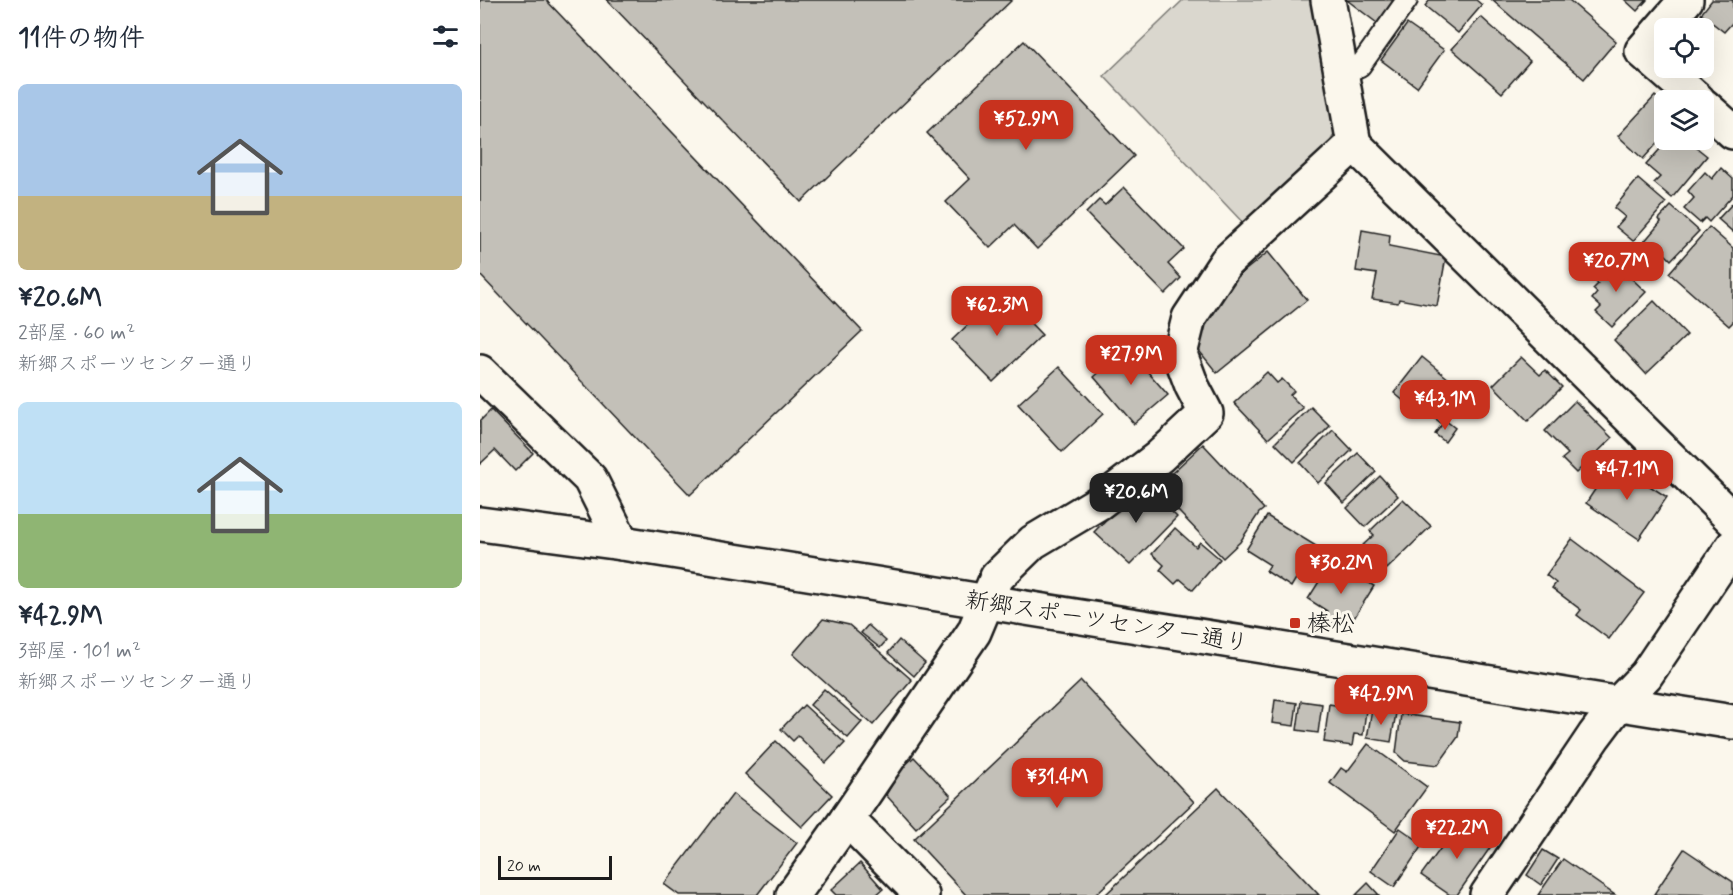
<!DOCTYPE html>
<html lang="ja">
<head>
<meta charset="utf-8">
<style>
  :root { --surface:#fff; --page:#f6f6f7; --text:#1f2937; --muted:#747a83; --accent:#c8321e }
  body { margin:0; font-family:Mynerve,"Klee One",sans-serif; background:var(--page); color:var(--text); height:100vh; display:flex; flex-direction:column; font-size:22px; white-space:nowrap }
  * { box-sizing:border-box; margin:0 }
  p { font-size:20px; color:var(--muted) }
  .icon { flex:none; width:33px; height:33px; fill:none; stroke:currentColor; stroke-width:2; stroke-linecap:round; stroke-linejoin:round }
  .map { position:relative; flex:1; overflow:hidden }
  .side { display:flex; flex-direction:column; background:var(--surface); width:480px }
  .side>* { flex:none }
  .fabs { position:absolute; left:1174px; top:18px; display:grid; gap:12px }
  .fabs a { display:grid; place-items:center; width:60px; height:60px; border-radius:9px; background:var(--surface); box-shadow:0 6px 24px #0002; font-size:30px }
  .scale { position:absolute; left:18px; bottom:15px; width:114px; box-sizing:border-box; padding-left:6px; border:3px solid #1c1c1c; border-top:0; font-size:16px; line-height:21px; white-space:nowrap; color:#1c1c1c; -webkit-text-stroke:4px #fbf7ec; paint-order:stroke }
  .price { position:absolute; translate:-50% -51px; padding:0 14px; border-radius:12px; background:var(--accent); color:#fff; font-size:20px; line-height:39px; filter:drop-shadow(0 2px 3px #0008) }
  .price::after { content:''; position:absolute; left:50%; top:36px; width:18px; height:14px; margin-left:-9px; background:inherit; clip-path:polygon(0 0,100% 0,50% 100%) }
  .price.active { background:#222; color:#fff }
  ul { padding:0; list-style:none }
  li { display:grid; align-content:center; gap:12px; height:318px; padding:0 18px }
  li span { display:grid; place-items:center; height:186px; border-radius:9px; color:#555 }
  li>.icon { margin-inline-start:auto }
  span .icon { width:108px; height:108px; fill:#fffc; stroke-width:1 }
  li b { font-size:26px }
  h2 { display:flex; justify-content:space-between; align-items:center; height:72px; padding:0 18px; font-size:26px }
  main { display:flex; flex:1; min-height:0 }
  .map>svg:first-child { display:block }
  .green { fill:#dad7ce; stroke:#7b7a75; stroke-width:1.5 }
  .building { fill:#c3c0b8; stroke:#1c1c1c; stroke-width:1.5 }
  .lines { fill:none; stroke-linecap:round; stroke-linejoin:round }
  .service-casing { stroke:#1c1c1c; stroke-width:24 }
  .minor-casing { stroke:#1c1c1c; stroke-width:38 }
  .tertiary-casing { stroke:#1c1c1c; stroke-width:38 }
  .service { stroke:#fbf7ec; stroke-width:20 }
  .minor { stroke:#fbf7ec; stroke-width:33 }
  .tertiary { stroke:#fbf7ec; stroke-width:33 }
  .poi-dot { fill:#c8321e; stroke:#fbf7ec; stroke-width:2 }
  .labels { text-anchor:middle; stroke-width:6; stroke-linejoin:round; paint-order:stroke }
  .street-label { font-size:24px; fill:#1c1c1c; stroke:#fbf7ec }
  .poi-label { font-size:24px; fill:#1c1c1c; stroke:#fbf7ec; text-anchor:start }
</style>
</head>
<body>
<main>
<section class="side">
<h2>11件の物件<svg class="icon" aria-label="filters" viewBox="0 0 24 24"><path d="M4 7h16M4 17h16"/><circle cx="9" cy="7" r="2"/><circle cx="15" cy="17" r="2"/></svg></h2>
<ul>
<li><span style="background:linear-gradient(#a9c7e8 60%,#c2b280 0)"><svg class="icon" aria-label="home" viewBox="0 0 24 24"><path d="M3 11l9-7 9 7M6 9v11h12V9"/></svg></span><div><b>¥20.6M</b><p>2部屋 · 60 m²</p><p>新郷スポーツセンター通り</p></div></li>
<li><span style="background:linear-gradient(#bfe0f5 60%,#8fb573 0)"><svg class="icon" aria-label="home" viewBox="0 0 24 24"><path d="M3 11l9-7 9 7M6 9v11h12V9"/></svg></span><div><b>¥42.9M</b><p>3部屋 · 101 m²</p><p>新郷スポーツセンター通り</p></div></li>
</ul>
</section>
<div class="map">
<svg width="1253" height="895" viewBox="0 0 1253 895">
  <rect width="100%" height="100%" fill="#fbf7ec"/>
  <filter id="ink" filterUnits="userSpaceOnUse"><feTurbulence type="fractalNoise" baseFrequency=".0167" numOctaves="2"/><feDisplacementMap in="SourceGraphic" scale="12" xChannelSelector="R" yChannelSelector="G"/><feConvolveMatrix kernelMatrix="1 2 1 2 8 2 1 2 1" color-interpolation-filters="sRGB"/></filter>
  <g filter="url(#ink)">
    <polygon class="green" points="703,0 834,0 858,125 848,147 766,226 624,76"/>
    <g class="building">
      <polygon points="0,0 66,0 382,331 210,495 0,275"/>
      <polygon points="127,0 532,0 321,202"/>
      <polygon points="867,0 914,0 897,23"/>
      <polygon points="950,0 996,0 1002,5 978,33 945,6"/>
      <polygon points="1012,0 1089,0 1136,41 1104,79"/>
      <polygon points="1145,0 1167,0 1157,11"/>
      <polygon points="1232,0 1253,0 1253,22 1244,32 1221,14"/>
      <polygon points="1001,17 1050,61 1022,93 972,49"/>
      <polygon points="927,24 964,50 937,87 901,60"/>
      <polygon points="544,41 654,156 557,249 534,225 510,248 466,202 490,179 447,133"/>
      <polygon points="1175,96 1185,105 1185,135 1163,159 1138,136"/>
      <polygon points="1188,140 1192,143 1195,140 1207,140 1227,156 1192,198 1174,183 1180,177 1166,165"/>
      <polygon points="1241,168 1253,179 1253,195 1229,222 1225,218 1220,223 1204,209 1214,198 1208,191 1225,172 1232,179"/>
      <polygon points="1158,179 1186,203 1153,241 1136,227 1145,217 1134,208"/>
      <polygon points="644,187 704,249 688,264 701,278 685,294 606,213 619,200 625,205"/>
      <polygon points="1253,203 1253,232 1238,219"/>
      <polygon points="1191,206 1219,231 1191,260 1186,255 1181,259 1163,243 1181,222 1179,219"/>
      <polygon points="1229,227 1253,248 1253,322 1249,326 1189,273"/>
      <polygon points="882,230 910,235 909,246 966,257 957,306 919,299 918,303 892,299 897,274 876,271"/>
      <polygon points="788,252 827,300 737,373 712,342 736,294"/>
      <polygon points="1132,260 1166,292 1132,327 1116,312 1121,307 1112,299 1117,293 1113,289 1118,284 1114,280"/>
      <polygon points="521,293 562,335 513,382 472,340"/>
      <polygon points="1174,301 1207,335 1166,374 1134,340"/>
      <polygon points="647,348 688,395 654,424 614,377"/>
      <polygon points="942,357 986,393 961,423 945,411 942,416 914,393"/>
      <polygon points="1041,357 1060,375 1065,370 1082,387 1048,421 1013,385"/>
      <polygon points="579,367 623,414 582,452 538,404"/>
      <polygon points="787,372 797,383 802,379 814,391 810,395 823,408 788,439 754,403"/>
      <polygon points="1095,401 1132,438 1096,473 1082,459 1088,454 1065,431"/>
      <polygon points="831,407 850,426 814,462 795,443"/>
      <polygon points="11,410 53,453 35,471 15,450 0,464 0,421"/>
      <polygon points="965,420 975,428 965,442 955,434"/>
      <polygon points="853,430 872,450 838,483 820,463"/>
      <polygon points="723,444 784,509 779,513 760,542 743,558 676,488"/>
      <polygon points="878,453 896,472 864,503 846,483"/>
      <polygon points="1130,467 1142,475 1145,470 1187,497 1159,539 1106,503"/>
      <polygon points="900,476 918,496 885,527 867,508"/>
      <polygon points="662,483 697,517 650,565 614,532"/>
      <polygon points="923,499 951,526 907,569 883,545 894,535 890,531"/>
      <polygon points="787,516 836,546 811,587 786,571 790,565 766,550"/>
      <polygon points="695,528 716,547 720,542 740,559 713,590 700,579 695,584 680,570 684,565 672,554"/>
      <polygon points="1092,539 1164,593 1129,639 1097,615 1101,610 1072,588 1076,583 1066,575"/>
      <polygon points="852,561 894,586 866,631 843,617 847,611 828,599"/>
      <polygon points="343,619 369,625 432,680 393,725 313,654"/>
      <polygon points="388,625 406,641 400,648 381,633"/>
      <polygon points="419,640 445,663 434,676 408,653"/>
      <polygon points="601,681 714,802 615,895 486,895 434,839"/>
      <polygon points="344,689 382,722 368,738 330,705"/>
      <polygon points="795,700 817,703 814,726 792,723"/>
      <polygon points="821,701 842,704 838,733 817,730"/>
      <polygon points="849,704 886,710 883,735 874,734 872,746 844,742"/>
      <polygon points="324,705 365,743 346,763 318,736 313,741 301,729"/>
      <polygon points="892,709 916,713 911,742 887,738"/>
      <polygon points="921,714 980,722 978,737 958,765 925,761 916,753"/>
      <polygon points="296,741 352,795 322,827 265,774"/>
      <polygon points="888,744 947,787 915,831 850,783 861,768 867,772"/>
      <polygon points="434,757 471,796 436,828 406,795 420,770"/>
      <polygon points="738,788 839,895 625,895"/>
      <polygon points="253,794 317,843 277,895 199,895 184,884"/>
      <polygon points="980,822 1012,845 977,895 970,895 941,875"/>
      <polygon points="920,828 943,844 914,887 891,871"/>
      <polygon points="1204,849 1253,882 1253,895 1174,894"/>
      <polygon points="1063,850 1078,859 1061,885 1047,875"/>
      <polygon points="1083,859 1135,895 1058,895"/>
      <polygon points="380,863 403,889 396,895 356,895 351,890"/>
      <polygon points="888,883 899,895 876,895"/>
    </g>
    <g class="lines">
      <defs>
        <polyline id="service" points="861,75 880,66 927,0"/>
        <g id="minor">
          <polyline points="1206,0 1162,51 1218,100"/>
          <polyline points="1224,106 1253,132"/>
          <polyline points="874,144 1253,520"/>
          <polyline points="0,372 110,479 142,543"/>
          <polyline points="367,819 442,895"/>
          <polyline points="313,895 367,819 494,632 517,577 553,542 620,502 679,457 726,413 712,386 700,354 709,318 746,262 874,144 848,0"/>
          <polyline points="1007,895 1114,736 1138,704 1166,675 1253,546"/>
        </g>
        <polyline id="tertiary" points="0,524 142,543 1253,722"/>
      </defs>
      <use href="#service" class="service-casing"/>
      <use href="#minor" class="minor-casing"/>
      <use href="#tertiary" class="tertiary-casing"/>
      <use href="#service" class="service"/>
      <use href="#minor" class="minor"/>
      <use href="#tertiary" class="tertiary"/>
    </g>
  </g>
  <rect class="poi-dot" x="809" y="617" width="12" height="12" rx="3"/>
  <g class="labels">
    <g class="street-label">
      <text transform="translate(627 621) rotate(9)" y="8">新郷スポーツセンター通り</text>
    </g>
    <g class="poi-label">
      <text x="827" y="631">榛松</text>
    </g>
  </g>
</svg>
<div class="fabs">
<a><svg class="icon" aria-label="locate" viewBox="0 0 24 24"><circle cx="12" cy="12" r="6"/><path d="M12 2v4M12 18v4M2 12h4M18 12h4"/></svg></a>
<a><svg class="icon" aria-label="layers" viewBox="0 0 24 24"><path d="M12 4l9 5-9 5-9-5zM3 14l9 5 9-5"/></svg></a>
</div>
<div class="scale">20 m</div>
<b class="price" style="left:546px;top:151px">¥52.9M</b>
<b class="price" style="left:1136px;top:293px">¥20.7M</b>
<b class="price" style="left:517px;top:337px">¥62.3M</b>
<b class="price" style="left:651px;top:386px">¥27.9M</b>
<b class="price" style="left:965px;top:431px">¥43.1M</b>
<b class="price" style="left:1147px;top:501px">¥47.1M</b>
<b class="price active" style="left:656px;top:524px">¥20.6M</b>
<b class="price" style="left:861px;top:595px">¥30.2M</b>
<b class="price" style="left:901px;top:726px">¥42.9M</b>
<b class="price" style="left:577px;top:809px">¥31.4M</b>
<b class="price" style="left:977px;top:860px">¥22.2M</b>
</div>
</main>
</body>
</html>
